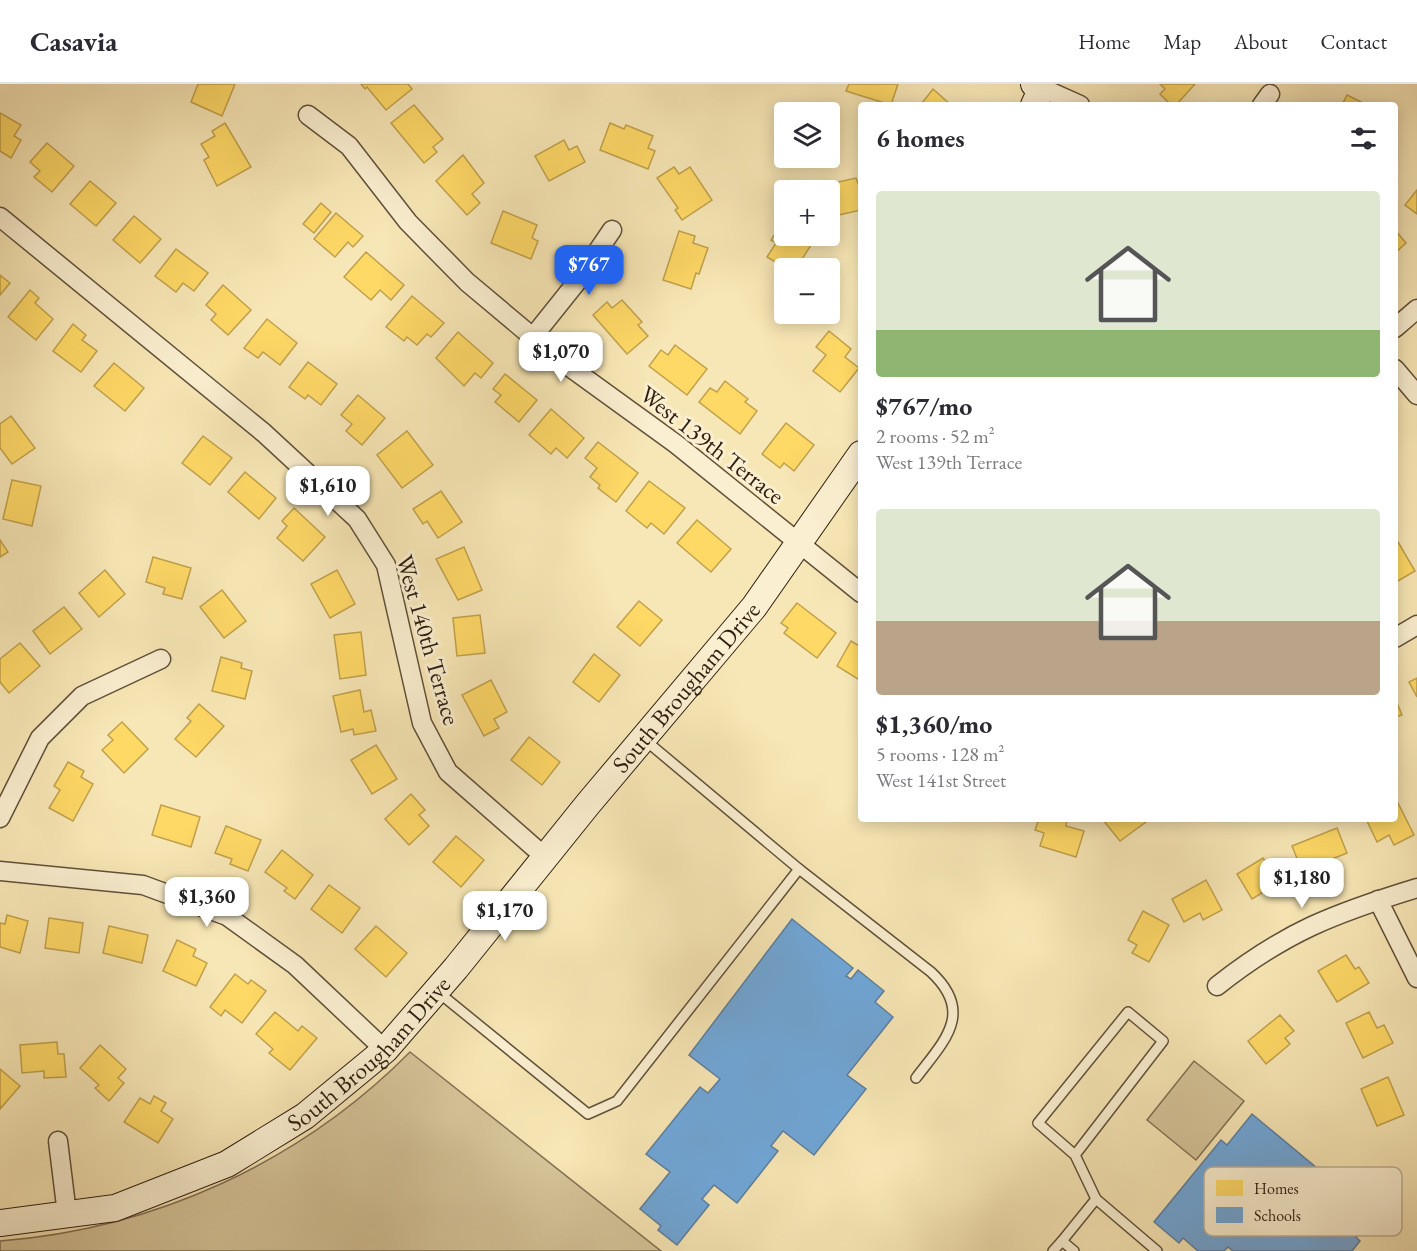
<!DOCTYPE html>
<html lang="en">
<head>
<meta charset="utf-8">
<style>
  :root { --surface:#fff; --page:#f7f7f7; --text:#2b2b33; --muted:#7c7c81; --line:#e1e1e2; --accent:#2563eb }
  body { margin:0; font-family:"EB Garamond",serif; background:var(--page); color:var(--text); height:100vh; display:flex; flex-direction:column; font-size:22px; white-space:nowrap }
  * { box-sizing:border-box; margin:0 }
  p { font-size:20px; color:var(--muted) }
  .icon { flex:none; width:33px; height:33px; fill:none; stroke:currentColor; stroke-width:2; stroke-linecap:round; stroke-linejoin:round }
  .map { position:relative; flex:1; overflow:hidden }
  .side { position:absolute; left:858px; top:18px; width:540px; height:720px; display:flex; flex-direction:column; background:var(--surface); border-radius:6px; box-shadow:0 3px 15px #0003 }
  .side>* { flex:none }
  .fabs { position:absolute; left:774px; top:18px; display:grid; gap:12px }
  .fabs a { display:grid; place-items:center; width:66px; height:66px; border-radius:6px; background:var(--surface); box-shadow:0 3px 15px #0003; font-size:30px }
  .price { position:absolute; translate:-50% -51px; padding:0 14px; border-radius:12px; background:#fff; color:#222; font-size:20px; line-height:39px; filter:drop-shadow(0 2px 3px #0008) }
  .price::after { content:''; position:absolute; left:50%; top:36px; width:18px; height:14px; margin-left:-9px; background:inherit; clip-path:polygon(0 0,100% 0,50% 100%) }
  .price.current { background:var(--accent); color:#fff }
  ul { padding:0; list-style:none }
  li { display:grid; align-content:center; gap:12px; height:318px; padding:0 18px }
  li span { display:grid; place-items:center; height:186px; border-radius:6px; color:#555 }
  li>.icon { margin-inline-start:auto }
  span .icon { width:108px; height:108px; fill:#fffc; stroke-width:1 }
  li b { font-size:26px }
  h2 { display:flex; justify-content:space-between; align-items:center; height:72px; padding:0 18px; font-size:26px }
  header { display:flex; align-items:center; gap:36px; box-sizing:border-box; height:84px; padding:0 30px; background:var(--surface); border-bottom:2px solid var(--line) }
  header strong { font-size:28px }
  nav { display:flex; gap:33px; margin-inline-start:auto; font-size:21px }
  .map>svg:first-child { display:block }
  .green { fill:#d6c59a; stroke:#827155; stroke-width:1.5 }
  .homes { fill:#ffd966; stroke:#c0a14c; stroke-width:1.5 }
  .schools { fill:#6fa8dc; stroke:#5c7e9f; stroke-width:1.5 }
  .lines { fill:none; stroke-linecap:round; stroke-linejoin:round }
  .lane-casing { stroke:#60503a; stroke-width:12 }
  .street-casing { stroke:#60503a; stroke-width:21 }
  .secondary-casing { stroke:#2e1d10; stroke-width:28 }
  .lane { stroke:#faefd0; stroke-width:9 }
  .street { stroke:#faefd0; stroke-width:18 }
  .secondary { stroke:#faefd0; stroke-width:26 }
  .labels { text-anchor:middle; stroke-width:6; stroke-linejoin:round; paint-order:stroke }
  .street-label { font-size:24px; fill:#2e1d10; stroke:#faefd0 }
  .key { fill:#faefd0; stroke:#bdb096; stroke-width:1.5 }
  .key-label { font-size:16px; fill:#2e1d10 }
</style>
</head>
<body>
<header>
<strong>Casavia</strong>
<nav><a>Home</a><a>Map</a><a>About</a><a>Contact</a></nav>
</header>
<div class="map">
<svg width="1417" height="1167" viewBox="0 0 1417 1167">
  <rect width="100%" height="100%" fill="#f8e7b6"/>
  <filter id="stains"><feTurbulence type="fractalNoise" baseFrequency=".00333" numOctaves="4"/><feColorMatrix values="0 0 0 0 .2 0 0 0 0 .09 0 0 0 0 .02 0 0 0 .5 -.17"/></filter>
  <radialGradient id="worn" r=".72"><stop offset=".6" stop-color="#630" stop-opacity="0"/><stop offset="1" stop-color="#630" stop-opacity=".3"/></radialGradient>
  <g class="green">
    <path d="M 410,968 L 661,1167 L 0,1167 L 0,1157 C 155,1145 301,1078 410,968 Z"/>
    <polygon points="1194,977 1244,1017 1196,1076 1147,1036"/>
  </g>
  <g class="homes">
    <polygon points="198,0 235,0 222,32 191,18"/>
    <polygon points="361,0 408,0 412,5 386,26 367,3 365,5"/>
    <polygon points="849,0 898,0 891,21 846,7"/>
    <polygon points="1160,0 1195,0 1176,21 1171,21 1160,10 1165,5"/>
    <polygon points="933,5 951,21 924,21 922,19"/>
    <polygon points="1347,11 1367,21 1342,21"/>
    <polygon points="414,21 443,55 433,63 437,68 424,79 391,39"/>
    <polygon points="0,29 21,41 14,52 21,56 11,74 0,67"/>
    <polygon points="225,39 251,83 217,102 204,76 209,73 201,60 215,52 212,47"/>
    <polygon points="610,39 624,45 626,41 653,52 648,64 655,67 648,85 600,66"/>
    <polygon points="564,56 569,66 577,62 585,78 549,97 535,72"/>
    <polygon points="47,59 74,82 52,108 34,93 40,87 30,78"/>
    <polygon points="463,71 484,99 472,110 480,119 467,131 436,97"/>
    <polygon points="674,83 679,90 690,83 712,116 682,136 675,126 678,124 657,94"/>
    <polygon points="856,94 861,107 861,126 830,133 830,106 818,106 830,104 829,100"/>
    <polygon points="90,97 116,119 96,142 70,120"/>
    <polygon points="1417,106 1417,130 1405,121"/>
    <polygon points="321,119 331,128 314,149 303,140"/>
    <polygon points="503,127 537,141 532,154 538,157 531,175 491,159"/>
    <polygon points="336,129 363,152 353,163 348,158 335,173 314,155"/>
    <polygon points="134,132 161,155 140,179 113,156"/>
    <polygon points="783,137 784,152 817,152 800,178 803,180 799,184 785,184 767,173 776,159 771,156"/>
    <polygon points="1395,146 1406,159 1395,169"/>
    <polygon points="679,147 695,152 693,159 708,164 699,190 696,189 691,205 663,196"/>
    <polygon points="176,165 208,189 194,207 183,199 176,208 155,192"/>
    <polygon points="366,168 404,201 391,216 380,206 371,216 344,193"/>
    <polygon points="0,191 10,199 0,211"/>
    <polygon points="223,201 251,226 228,251 211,236 216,230 206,221"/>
    <polygon points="30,206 39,214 35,219 53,235 36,256 8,233"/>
    <polygon points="412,212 444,239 431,253 427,250 417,261 407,253 404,257 386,243"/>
    <polygon points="622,216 642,238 638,241 648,252 627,270 593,231 607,218 612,224"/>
    <polygon points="267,235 297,259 280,281 263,268 258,274 244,264"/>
    <polygon points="73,240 86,251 82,256 97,267 81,288 53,267"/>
    <polygon points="829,247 851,265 845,273 859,284 840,308 813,287 826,271 816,263"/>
    <polygon points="458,248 493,279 481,294 475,289 464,302 436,274"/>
    <polygon points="675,261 707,285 687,311 649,282 661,266 668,271"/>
    <polygon points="308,278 337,300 321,321 308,311 305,315 289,303"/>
    <polygon points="114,279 144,304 125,327 94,302"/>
    <polygon points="505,290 537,316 519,338 495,318 501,311 493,305"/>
    <polygon points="725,297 748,315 745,318 757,327 740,350 699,318 710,304 717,308"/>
    <polygon points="358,311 385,334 362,361 346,347 352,340 341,331"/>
    <polygon points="551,325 584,354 567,374 556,364 551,370 529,351"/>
    <polygon points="11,332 35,364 12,380 0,364 0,340"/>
    <polygon points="786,339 814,361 794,387 784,379 780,384 762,370"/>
    <polygon points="407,347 433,381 402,404 377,371"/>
    <polygon points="203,352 232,374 210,401 182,379"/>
    <polygon points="598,358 638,389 616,418 598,404 600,401 590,393 597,384 585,374"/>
    <polygon points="245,388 276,414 259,435 228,408"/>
    <polygon points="12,396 41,402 32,442 3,435"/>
    <polygon points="649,397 685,424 664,450 651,439 647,444 626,427"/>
    <polygon points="441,407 462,438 438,454 427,437 423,440 413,425"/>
    <polygon points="294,424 325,453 303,477 277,454 287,442 282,437"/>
    <polygon points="697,436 731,465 711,488 677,459"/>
    <polygon points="0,456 8,468 0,473"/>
    <polygon points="1398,458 1415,487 1398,497 1395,492 1395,459"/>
    <polygon points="464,463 482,506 458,516 436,475"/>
    <polygon points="153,473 191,484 182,515 163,510 165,504 146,498"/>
    <polygon points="105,486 125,510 99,533 79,509"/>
    <polygon points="337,486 355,520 330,534 311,500"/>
    <polygon points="222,506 246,537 224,554 200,523"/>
    <polygon points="639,517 662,536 640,562 617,543"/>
    <polygon points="797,519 836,549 817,574 784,549 788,544 781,539"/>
    <polygon points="64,523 82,545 50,570 33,547"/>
    <polygon points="480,531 485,569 457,572 453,534"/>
    <polygon points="361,548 366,591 340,595 334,551"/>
    <polygon points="851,557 861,563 861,597 837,582"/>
    <polygon points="20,559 40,582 9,609 0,598 0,575"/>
    <polygon points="594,570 620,591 599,618 573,598"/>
    <polygon points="221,573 242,579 241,584 252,587 245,615 212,607"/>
    <polygon points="1417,594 1417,613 1409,598"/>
    <polygon points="491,596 507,628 494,635 499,644 484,652 462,611"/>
    <polygon points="360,606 364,628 371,626 376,647 354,651 353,645 341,648 333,612"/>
    <polygon points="1395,614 1402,631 1395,633"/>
    <polygon points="199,620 224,642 196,673 175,655 191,637 187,634"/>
    <polygon points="122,638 148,665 124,689 102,666 113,656 108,651"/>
    <polygon points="529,653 560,678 542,701 511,676"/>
    <polygon points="376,661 397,695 372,710 351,676"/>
    <polygon points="68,678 84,687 81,693 93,700 73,737 49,724 60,706 54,702"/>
    <polygon points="411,710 425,726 419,731 429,742 409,761 385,735"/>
    <polygon points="1397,717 1414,751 1394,761 1389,751 1377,758 1366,735 1395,735"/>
    <polygon points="161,721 200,733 191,763 152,751"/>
    <polygon points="1039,735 1067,735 1066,742 1084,747 1076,773 1040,762 1044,749 1035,746"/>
    <polygon points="1104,735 1150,735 1120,757 1103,736"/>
    <polygon points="226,742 261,756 248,787 230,780 232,775 215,769"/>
    <polygon points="1337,744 1347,769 1302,787 1292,762"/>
    <polygon points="456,752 484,776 461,803 433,778"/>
    <polygon points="282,766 313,791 295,815 284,807 287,804 265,788"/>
    <polygon points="1263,774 1269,783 1276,778 1287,794 1252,815 1237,790"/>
    <polygon points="1206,796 1222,826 1203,836 1200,829 1184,838 1172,815"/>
    <polygon points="329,801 360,824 342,849 311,825"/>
    <polygon points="1143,827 1169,841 1149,878 1132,869 1137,861 1128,856"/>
    <polygon points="7,831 28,837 20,869 0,863 0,839 5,840"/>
    <polygon points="49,834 83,839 79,869 45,864"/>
    <polygon points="109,842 148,851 142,879 103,869"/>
    <polygon points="376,842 407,869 386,893 355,865"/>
    <polygon points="177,856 196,865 193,872 207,879 196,902 163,887"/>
    <polygon points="1346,871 1355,885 1359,883 1369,899 1337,918 1318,887"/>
    <polygon points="235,890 248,900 251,896 266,907 242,939 225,926 221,932 210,923"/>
    <polygon points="275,928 298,947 302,942 317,954 290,986 269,969 273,965 256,950"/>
    <polygon points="1369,928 1377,944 1384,941 1393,959 1363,974 1346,939"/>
    <polygon points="1280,931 1294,947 1285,954 1290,960 1266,980 1248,957"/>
    <polygon points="57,958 58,970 64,970 66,993 44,994 44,987 22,989 20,961"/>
    <polygon points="100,961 126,985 118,994 124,999 109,1017 95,1004 99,1001 80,984"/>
    <polygon points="0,985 20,1002 0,1025"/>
    <polygon points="1388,993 1404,1031 1377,1042 1361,1005"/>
    <polygon points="154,1012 166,1019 161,1027 173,1035 158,1059 124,1038 140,1014 150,1020"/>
  </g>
  <g class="schools">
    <polygon points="792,835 853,884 846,892 851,895 858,886 884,907 875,918 893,933 847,991 866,1005 814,1071 783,1047 771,1062 778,1067 737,1119 714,1101 702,1115 709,1121 677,1161 658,1146 661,1142 640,1125 670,1088 646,1070 700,1003 708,1009 720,995 689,971"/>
    <polygon points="1252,1030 1335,1099 1329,1105 1342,1116 1347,1108 1374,1131 1356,1153 1360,1157 1352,1167 1233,1167 1228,1163 1224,1167 1198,1167 1183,1154 1179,1159 1154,1138 1221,1056 1227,1061"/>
  </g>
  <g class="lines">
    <defs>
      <g id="lane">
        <path d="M 799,785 L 931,888 C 975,929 944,957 916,994"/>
        <polyline points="438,908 588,1030 617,1017 799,785 645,656"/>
        <polyline points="1096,1115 1157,1167"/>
        <polyline points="1053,1167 1062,1157"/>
        <polyline points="1074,1167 1062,1157 1096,1115 1075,1071 1038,1039 1128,928 1163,957 1075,1071"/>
      </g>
      <g id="street">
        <polyline points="1042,4 1080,21"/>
        <polyline points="1262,21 1270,10"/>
        <polyline points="308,31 349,62 408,138 467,198 560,276 676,360 861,509"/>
        <polyline points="0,133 264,349 357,435 386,481 422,639 448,688 545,773"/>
        <polyline points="1395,244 1417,225"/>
        <polyline points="532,254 576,199 612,146"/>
        <polyline points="1395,285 1417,311"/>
        <polyline points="1395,554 1417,541"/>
        <polyline points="0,734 40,654 82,612 161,575"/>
        <polyline points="0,787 143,801 227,832 295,881 385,966"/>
        <polyline points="1378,816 1417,894"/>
        <path d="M 1217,902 C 1285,848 1335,829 1417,804"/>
        <polyline points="58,1057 67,1130"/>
      </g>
      <g id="secondary">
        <polyline points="1034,21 1042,4 1034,0"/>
        <path id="s1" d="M 0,1139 L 115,1124 L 227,1080 L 305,1032 L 385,966 L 456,884 L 588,720 L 754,523 L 861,370"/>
      </g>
    </defs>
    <use href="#lane" class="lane-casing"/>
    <use href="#street" class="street-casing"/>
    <use href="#secondary" class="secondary-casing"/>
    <use href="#lane" class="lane"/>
    <use href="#street" class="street"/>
    <use href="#secondary" class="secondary"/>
  </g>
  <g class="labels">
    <g class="street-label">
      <text transform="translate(712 361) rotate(38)" y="8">West 139th Terrace</text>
      <text transform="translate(428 556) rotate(74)" y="8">West 140th Terrace</text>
      <text dy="8" stroke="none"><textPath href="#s1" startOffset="903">South Brougham Drive</textPath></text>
      <text dy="8" stroke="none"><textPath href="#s1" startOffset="417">South Brougham Drive</textPath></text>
    </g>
  </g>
  <rect x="1204" y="1083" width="198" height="69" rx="9" class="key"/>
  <rect x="1216" y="1096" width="27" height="16" fill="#ffd966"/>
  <rect x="1216" y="1123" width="27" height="16" fill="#6fa8dc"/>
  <g class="key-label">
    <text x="1254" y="1110">Homes</text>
    <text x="1254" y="1137">Schools</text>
  </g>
  <rect width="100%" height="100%" filter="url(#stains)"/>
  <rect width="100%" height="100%" fill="url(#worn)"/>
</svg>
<div class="fabs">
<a><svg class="icon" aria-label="layers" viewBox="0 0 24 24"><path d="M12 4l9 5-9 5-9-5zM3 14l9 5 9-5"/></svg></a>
<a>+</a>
<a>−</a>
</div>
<b class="price current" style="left:589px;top:212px">$767</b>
<b class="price" style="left:561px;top:299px">$1,070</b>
<b class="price" style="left:328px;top:433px">$1,610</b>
<b class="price" style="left:1302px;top:825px">$1,180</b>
<b class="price" style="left:207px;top:844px">$1,360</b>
<b class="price" style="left:505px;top:858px">$1,170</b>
<section class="side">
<h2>6 homes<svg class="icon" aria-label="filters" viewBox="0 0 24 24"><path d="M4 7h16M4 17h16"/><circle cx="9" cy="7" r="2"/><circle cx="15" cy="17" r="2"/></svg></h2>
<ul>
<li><span style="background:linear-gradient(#dfe7d0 75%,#8fb573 0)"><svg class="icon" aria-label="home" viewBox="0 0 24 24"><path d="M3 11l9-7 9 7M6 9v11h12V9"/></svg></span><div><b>$767/mo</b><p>2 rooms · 52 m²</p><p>West 139th Terrace</p></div></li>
<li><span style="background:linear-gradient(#dfe7d0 60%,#b9a48a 0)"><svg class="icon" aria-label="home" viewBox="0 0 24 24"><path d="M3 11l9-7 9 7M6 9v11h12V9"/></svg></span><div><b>$1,360/mo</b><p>5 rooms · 128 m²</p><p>West 141st Street</p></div></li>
</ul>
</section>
</div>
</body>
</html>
